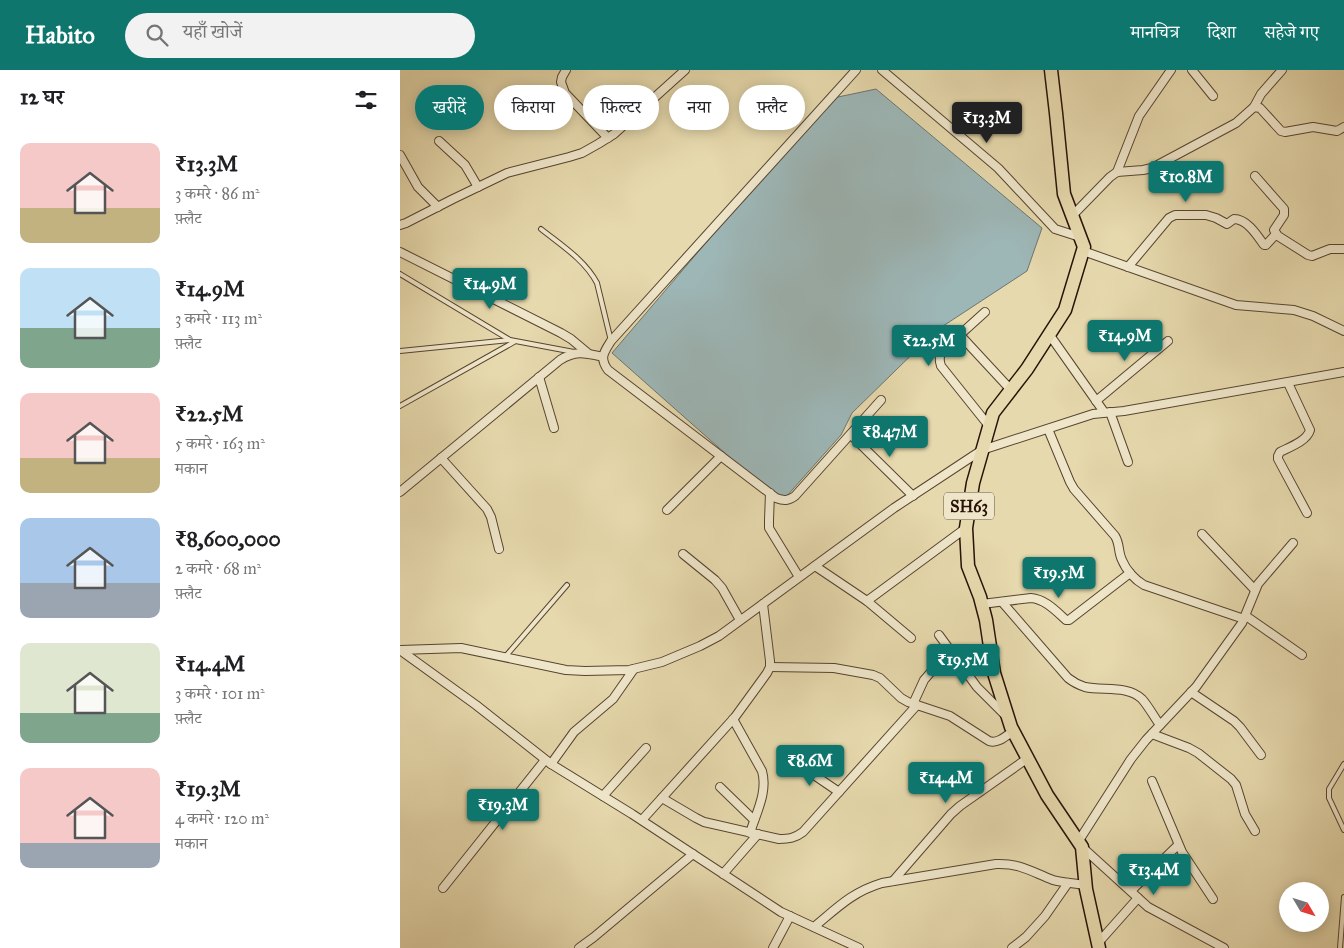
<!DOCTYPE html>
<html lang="hi">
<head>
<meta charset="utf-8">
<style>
  :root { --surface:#fff; --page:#f2f2f2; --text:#202124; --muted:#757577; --accent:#0f766e }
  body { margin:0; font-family:"IM FELL Great Primer","Noto Serif Devanagari",serif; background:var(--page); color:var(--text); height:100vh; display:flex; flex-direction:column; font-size:19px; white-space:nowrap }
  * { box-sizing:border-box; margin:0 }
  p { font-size:16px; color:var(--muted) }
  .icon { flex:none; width:28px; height:28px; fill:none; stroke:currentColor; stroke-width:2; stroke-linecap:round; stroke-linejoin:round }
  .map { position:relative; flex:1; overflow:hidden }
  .panel { display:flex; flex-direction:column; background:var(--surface); width:400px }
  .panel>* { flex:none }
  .hud { position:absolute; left:15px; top:15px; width:475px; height:45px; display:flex; gap:10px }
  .needle { width:32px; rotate:128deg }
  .buttons { position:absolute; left:879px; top:812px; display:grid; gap:10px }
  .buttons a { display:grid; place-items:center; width:50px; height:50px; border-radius:50%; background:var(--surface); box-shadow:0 2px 12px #0003; font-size:25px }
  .price { position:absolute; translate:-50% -42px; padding:0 11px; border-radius:5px; background:var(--accent); color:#fff; font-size:16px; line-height:32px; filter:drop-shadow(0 1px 2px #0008) }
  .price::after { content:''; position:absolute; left:50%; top:30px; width:15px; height:11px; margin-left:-8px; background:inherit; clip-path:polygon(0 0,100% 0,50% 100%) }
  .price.on { background:#222; color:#fff }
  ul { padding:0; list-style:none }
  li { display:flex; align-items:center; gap:15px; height:125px; padding:0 20px }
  li span { display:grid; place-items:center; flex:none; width:140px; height:100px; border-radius:10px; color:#555 }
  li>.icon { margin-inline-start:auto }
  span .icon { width:60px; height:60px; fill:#fffc; stroke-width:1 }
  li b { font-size:21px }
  h2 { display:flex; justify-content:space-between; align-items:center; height:60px; padding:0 20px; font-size:21px }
  .pill { padding:0 18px; border-radius:22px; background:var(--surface); box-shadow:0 2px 12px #0003; font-size:18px; line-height:45px }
  .pill.on { background:var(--accent); color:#fff }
  header { display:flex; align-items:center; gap:30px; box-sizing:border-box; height:70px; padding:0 25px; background:var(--accent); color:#fff }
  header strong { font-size:24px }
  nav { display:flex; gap:28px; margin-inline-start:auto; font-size:18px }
  .search { width:350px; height:45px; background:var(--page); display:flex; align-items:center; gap:12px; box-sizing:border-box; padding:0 18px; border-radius:28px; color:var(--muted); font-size:19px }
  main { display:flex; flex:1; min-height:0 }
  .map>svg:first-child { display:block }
  .water { fill:#9db7b7; stroke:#6e7571 }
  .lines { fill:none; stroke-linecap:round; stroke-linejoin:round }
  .service-casing { stroke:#574430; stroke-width:6 }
  .minor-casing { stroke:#574430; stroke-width:10 }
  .primary-casing { stroke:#271207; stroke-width:15 }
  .service { stroke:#efe6ca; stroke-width:4 }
  .minor { stroke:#efe6ca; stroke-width:8 }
  .primary { stroke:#e6d9ad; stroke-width:12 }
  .labels { text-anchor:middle; stroke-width:4.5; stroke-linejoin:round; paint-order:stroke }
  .shield { fill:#efe6ca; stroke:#635242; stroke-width:1 }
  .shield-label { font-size:16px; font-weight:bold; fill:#271207 }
</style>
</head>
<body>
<header>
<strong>Habito</strong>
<div class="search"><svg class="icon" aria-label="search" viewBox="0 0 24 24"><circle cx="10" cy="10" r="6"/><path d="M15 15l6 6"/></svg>यहाँ खोजें</div>
<nav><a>मानचित्र</a><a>दिशा</a><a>सहेजे गए</a></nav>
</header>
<main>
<section class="panel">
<h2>12 घर<svg class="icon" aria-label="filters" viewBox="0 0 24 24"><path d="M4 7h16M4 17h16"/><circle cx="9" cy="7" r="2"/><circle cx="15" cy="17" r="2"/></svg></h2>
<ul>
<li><span style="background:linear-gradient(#f6c9c9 65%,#c2b280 0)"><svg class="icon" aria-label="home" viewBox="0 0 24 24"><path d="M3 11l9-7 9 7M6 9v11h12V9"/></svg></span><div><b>₹13.3M</b><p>3 कमरे · 86 m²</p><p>फ़्लैट</p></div></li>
<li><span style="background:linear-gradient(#bfe0f5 60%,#7fa58c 0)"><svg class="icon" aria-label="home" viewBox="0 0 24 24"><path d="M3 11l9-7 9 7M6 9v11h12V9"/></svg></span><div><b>₹14.9M</b><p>3 कमरे · 113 m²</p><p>फ़्लैट</p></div></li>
<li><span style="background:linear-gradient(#f6c9c9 65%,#c2b280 0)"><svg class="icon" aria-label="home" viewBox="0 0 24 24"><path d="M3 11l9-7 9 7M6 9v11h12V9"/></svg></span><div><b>₹22.5M</b><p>5 कमरे · 163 m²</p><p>मकान</p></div></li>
<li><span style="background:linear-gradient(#a9c7e8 65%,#9aa5b1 0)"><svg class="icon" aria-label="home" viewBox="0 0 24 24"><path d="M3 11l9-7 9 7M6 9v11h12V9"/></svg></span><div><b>₹8,600,000</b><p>2 कमरे · 68 m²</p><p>फ़्लैट</p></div></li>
<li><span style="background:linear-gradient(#dfe7d0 70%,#7fa58c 0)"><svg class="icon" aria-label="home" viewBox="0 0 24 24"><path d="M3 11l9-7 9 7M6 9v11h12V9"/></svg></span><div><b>₹14.4M</b><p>3 कमरे · 101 m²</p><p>फ़्लैट</p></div></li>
<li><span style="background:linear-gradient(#f6c9c9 75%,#9aa5b1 0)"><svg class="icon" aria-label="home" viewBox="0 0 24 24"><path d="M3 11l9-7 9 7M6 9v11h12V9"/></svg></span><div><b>₹19.3M</b><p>4 कमरे · 120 m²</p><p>मकान</p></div></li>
</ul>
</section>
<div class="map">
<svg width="944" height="878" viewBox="0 0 944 878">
  <rect width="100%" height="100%" fill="#e6d9ad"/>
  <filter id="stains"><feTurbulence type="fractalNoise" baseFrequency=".004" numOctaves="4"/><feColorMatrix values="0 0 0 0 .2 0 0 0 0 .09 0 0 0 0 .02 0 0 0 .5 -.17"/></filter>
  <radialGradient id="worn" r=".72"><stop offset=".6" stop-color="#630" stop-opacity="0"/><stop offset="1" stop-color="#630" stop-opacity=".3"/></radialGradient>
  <polygon class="water" points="476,19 642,158 627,201 537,260 452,343 441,365 385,428 362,416 212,283 379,87 438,27"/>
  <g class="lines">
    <defs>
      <g id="service">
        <path d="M 141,159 C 161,175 185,190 197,213 L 211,271"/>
        <polyline points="0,204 110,270 174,282"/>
        <polyline points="0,281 110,270"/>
        <polyline points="0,336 114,272"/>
        <polyline points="105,587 167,515"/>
        <polyline points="944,694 929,719 929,728 944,760"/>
        <polyline points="940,878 944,827"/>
      </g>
      <g id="minor">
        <polyline points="166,0 162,7 161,12 165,23 208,68"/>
        <path d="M 456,0 L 211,271 C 204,282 199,288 208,300 L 376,428 C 384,431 388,431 395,426 L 481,330"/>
        <polyline points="482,0 598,98 655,159 680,167"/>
        <polyline points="792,0 813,26"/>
        <polyline points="854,37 861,24 882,0"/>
        <polyline points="39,71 65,95 78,117"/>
        <polyline points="0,85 18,117 38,137"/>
        <polyline points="717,102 739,46 771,0"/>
        <polyline points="855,106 884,139 884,145 874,160 878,166 908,185 912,186 930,179 944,179"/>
        <polyline points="672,146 710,107 717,102 743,100 752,98 836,53 854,37 860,38 881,61 885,62 913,57 937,61 944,57"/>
        <polyline points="0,155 6,153 53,129 107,103 169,87 182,83 198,74 214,64 285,0"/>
        <polyline points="683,181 836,235 894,240 913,246 944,261"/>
        <polyline points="0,182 161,263 171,269 189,284"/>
        <path d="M 728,197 L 769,148 L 775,145 L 806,145 L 816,148 L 827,154 L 834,149 C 847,149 857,165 864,175 L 866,175 L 876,164"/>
        <path d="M 585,242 L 543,280 C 539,286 539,290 541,296 L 589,356"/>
        <polyline points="649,264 704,342"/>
        <polyline points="560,265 611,320"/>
        <polyline points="139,307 154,358"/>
        <path d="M 888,313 L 910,360 C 907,371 890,377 880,382 L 878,386 L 878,389 L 907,443"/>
        <polyline points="696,331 768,271"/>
        <polyline points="710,342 728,392"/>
        <path d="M 648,359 L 670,412 L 674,419 L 715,466 C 720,474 718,482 722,490 C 726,500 735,510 744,515 L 844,549"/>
        <polyline points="451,365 513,426"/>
        <polyline points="41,388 87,439 91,447 99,479"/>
        <path d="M 0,422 L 160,290 C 176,280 185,283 203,287"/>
        <polyline points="370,423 369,450 369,458 399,507"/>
        <polyline points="267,440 321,386"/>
        <polyline points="802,464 855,520"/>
        <polyline points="283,484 315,510 322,518 340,550"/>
        <polyline points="415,496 467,531 511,568"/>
        <polyline points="467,531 566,458"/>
        <path d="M 602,532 L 668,608 C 673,612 679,615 685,617 C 703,621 728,615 742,629 C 749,637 754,647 760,655"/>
        <path d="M 582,534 L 631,528 C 645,529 656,541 666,550 L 669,550 L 730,503"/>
        <polyline points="846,546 902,585"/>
        <polyline points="539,565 577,617 606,646"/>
        <polyline points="0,580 61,578 166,600 185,601 229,600 262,592 300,576 319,566 494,438 582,380 693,344 724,341 944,302"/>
        <polyline points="0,580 76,635 151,694 232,744 381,842 459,878"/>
        <path d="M 370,597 L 434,598 L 473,605 L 480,608 L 501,628 L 508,632 L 550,646 L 589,671 C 598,674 606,666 613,661"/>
        <polyline points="791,622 834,651 840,657 861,685"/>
        <polyline points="513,634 524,610 550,580"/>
        <path d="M 333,649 L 362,701 C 368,722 356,743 350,763"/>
        <polyline points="752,664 789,678 798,683 831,709 836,715 845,744 855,761"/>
        <polyline points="395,692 439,722"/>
        <polyline points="151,694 174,662 213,629 234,599"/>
        <polyline points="752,711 782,782 813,829"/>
        <polyline points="320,717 354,750"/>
        <polyline points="203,726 246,678"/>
        <path d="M 262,728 L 296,748 L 304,752 L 379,769 C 389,769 395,768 403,762 L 517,635"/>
        <polyline points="242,750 335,647 367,603 370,597 370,591 363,534"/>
        <polyline points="678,772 731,689 746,670 796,617 842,553 858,514 893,473"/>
        <polyline points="682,777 748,837 824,878"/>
        <polyline points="323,804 358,764"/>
        <polyline points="493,811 551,744 560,736 628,688"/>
        <polyline points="43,818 145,690"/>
        <polyline points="731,821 778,775"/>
        <path d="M 414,857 C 437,838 452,822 482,813 L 596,794 C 620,793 632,802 653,810 C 663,813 675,813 685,815"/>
        <polyline points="698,873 738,828"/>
        <polyline points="179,878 194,867 293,784"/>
        <polyline points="373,878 390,846"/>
        <polyline points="612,878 626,867 645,846 668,813"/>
      </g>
      <polyline id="primary" points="651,0 656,43 664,124 684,177 665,240 627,299 593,343 573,413 566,458 568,496 580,527 586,550 594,603 611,657 647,725 682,777 686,819 699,878"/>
    </defs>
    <use href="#service" class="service-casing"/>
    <use href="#minor" class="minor-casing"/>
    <use href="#primary" class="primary-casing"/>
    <use href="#service" class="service"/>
    <use href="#minor" class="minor"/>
    <use href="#primary" class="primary"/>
  </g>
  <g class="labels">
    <rect class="shield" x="544" y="422.5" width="50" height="27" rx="4"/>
    <g class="shield-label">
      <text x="569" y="442">SH63</text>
    </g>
  </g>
  <rect width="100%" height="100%" filter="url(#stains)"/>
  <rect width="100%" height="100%" fill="url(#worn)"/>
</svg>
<div class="buttons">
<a><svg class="needle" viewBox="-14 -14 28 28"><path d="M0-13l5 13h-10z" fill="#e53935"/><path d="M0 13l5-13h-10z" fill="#757577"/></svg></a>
</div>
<b class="price on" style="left:587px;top:74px">₹13.3M</b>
<b class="price" style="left:786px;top:133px">₹10.8M</b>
<b class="price" style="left:90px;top:240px">₹14.9M</b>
<b class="price" style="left:725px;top:292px">₹14.9M</b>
<b class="price" style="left:529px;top:297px">₹22.5M</b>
<b class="price" style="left:490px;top:388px">₹8.47M</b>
<b class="price" style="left:659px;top:529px">₹19.5M</b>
<b class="price" style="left:563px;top:616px">₹19.5M</b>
<b class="price" style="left:410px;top:717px">₹8.6M</b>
<b class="price" style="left:546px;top:734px">₹14.4M</b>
<b class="price" style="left:103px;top:761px">₹19.3M</b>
<b class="price" style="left:754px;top:826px">₹13.4M</b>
<div class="hud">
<a class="pill on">खरीदें</a>
<a class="pill">किराया</a>
<a class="pill">फ़िल्टर</a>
<a class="pill">नया</a>
<a class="pill">फ़्लैट</a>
</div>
</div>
</main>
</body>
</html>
